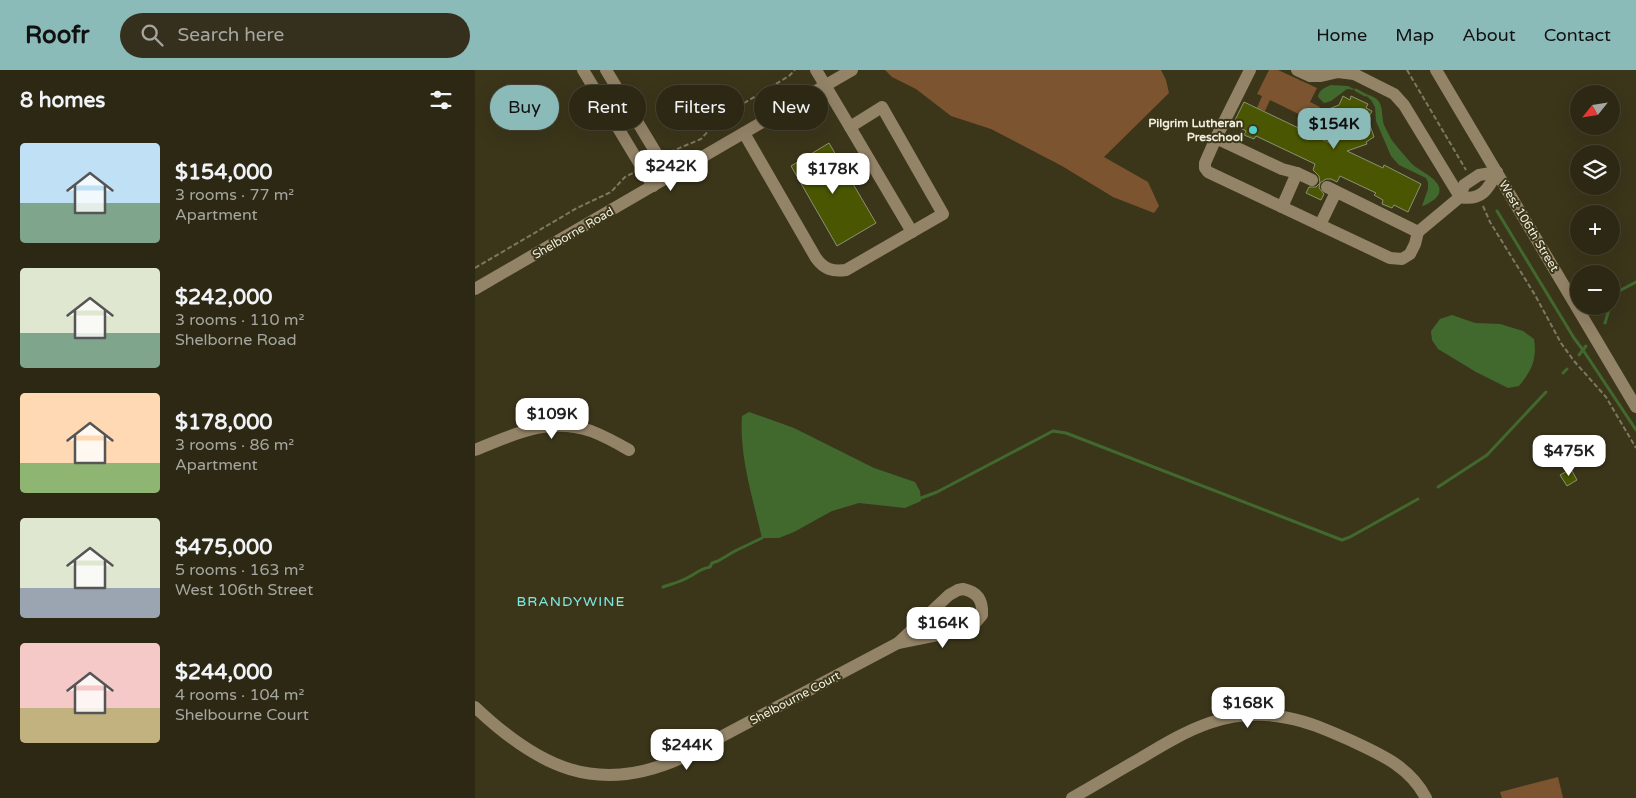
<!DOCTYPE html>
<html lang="en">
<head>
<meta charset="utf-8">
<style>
  :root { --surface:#2c2814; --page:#34301d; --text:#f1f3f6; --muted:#a6a6a0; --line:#484434; --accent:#8bbbb9 }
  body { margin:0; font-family:"Varela Round",sans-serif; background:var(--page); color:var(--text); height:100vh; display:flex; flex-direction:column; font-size:19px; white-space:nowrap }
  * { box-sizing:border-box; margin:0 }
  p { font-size:16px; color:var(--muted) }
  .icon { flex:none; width:28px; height:28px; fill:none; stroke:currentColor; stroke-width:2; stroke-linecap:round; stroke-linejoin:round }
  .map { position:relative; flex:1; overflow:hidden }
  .drawer { display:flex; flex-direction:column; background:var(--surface); width:475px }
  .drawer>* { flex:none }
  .hud { position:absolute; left:15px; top:15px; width:475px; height:45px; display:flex; gap:10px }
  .needle { width:32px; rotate:240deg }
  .buttons { position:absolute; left:1095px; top:15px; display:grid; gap:10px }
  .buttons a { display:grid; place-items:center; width:50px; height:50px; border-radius:50%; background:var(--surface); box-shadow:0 5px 20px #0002,0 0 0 1px var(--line); font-size:25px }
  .price { position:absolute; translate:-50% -42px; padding:0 11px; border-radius:10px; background:#fff; color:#222; font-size:16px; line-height:32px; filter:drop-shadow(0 1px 2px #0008) }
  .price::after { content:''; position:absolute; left:50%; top:30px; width:15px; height:11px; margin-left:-8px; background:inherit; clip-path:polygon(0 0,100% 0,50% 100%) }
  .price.on { background:var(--accent); color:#111 }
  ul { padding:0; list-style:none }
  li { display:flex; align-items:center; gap:15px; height:125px; padding:0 20px }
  li span { display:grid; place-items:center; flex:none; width:140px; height:100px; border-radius:5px; color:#555 }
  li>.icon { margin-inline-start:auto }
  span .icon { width:60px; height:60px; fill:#fffc; stroke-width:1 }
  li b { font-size:21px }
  h2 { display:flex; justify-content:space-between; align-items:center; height:60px; padding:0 20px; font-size:21px }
  .tag { padding:0 18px; border-radius:22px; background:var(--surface); box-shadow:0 5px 20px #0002,0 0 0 1px var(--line); font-size:18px; line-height:45px }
  .tag.on { background:var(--accent); color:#111 }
  header { display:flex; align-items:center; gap:30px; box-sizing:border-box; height:70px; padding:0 25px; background:var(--accent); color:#111 }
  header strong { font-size:24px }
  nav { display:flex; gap:28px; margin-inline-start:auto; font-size:18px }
  .search { width:350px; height:45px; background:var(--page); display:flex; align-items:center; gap:12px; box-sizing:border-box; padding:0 18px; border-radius:28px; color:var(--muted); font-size:19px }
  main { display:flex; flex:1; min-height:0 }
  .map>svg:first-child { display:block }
  .green { fill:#7c542f }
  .water { fill:#41692e }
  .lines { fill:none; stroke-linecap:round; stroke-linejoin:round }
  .stream { stroke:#41692e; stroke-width:3 }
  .building { fill:#4b5602; stroke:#8b9273 }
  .path { stroke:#7d7961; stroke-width:2; stroke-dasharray:5 2.5; stroke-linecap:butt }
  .minor { stroke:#938367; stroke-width:12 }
  .poi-dot { fill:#53cdc9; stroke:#3b361a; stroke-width:2 }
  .labels { text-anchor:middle; stroke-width:4; stroke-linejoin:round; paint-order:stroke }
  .poi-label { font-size:12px; font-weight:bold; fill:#f0eedd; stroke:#3b361a; text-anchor:end }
  .street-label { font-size:12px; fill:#f0eedd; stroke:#3b361a }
  .neighbourhood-label { font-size:14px; letter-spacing:1px; fill:#7eeae5; stroke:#3b361a }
</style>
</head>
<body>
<header>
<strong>Roofr</strong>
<div class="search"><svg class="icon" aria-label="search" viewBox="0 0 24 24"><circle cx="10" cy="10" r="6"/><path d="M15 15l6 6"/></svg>Search here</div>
<nav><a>Home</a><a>Map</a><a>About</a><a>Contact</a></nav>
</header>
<main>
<section class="drawer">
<h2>8 homes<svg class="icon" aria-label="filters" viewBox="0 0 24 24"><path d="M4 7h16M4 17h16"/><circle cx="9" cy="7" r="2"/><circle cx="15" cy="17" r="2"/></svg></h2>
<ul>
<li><span style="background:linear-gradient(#bfe0f5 60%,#7fa58c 0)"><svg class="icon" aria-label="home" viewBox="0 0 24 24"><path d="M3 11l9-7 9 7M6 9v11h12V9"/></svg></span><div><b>$154,000</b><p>3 rooms · 77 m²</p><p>Apartment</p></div></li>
<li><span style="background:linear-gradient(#dfe7d0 65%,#7fa58c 0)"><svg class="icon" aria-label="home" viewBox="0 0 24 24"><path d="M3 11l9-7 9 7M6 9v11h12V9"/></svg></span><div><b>$242,000</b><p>3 rooms · 110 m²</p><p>Shelborne Road</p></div></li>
<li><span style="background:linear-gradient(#ffd9b3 70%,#8fb573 0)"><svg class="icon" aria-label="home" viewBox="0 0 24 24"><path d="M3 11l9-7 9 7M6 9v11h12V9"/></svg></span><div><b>$178,000</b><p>3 rooms · 86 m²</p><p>Apartment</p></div></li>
<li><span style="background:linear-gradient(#dfe7d0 70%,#9aa5b1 0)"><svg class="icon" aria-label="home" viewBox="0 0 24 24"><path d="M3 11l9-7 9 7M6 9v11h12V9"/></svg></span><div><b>$475,000</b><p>5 rooms · 163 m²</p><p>West 106th Street</p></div></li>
<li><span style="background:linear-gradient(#f6c9c9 65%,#c2b280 0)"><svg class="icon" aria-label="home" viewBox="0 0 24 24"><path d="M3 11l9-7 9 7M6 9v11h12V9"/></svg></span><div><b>$244,000</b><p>4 rooms · 104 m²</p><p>Shelbourne Court</p></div></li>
</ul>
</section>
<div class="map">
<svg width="1161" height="728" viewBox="0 0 1161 728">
  <rect width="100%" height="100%" fill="#3b361a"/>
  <g class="green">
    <polygon points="410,0 686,0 691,10 694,23 629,87 673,112 684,136 679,143 638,127 587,96 516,59 476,46 441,19 417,7"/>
    <polygon points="794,0 803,0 842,18 835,32 845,37 838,51 795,30 790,41 782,38 787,26 782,24"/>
    <polygon points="1083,707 1088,728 1027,728 1025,722"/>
  </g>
  <g class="water">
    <path d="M 856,15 L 873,16 L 881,20 L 872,19 L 856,31 L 849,33 L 843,27 C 844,20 849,18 856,15 Z"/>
    <path d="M 891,24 C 911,30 905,40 909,55 C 911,60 914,64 916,69 C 922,77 929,85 936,93 C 943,101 977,113 960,129 C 955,132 952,135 947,136 L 953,119 L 953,112 L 951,108 L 924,95 L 916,86 L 901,51 L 900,37 L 896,30 L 890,25 Z"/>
    <path d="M 977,245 L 1000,253 L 1025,254 L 1048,261 L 1059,269 C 1062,289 1057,300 1044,316 L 1033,318 L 1001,302 L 963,279 L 957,270 L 956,261 L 965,249 Z"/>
    <path d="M 274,342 L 319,358 L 399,398 L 440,412 L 445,421 L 446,431 L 430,438 L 384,433 L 357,441 L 319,462 L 304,468 L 287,468 C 278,429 264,386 267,346 Z"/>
  </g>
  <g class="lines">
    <g class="stream">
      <polyline points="881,20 890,25"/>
      <polyline points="1022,141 1099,268 1108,280 1161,360"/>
      <polyline points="1136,231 1144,221 1161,212"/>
      <polyline points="1130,253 1135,236"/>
      <polyline points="1104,285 1111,276"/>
      <polyline points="1088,303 1092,299"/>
      <polyline points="963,417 1012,385 1071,322"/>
      <polyline points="446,428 462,422 578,361 591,363 867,470 875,467 943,429"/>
      <path d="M 188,517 C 196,514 205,512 212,508 C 221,504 224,499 235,497 L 237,493 L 243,491 L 260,481 L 287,468"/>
    </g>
  </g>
  <g class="building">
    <polygon points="868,26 875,30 876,26 893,34 891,38 897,41 893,49 899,67 891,72 892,74 872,81 908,98 909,95 946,114 933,142 919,135 917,138 907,134 908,130 899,125 901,123 865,106 862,112 856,109 851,109 845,113 844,118 849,124 846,130 831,123 834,117 841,117 845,113 844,106 838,100 840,94 781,66 779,69 769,65 771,61 758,54 769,32 855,73 847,53 849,52 846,42 864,35"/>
    <polygon points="354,73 401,153 362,176 316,96"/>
    <polygon points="1119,369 1128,385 1110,395 1101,380"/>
    <polygon points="1096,399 1102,410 1092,416 1085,405"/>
  </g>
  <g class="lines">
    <g class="path">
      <polyline points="932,0 991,100"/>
      <polyline points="195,82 226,69 246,47 314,6 320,0"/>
      <polyline points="1008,136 1015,152 1060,225 1086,273 1099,291 1131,327 1161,378"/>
      <polyline points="0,198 102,138 136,122 150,107 158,103"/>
    </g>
    <g class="minor">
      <polyline points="108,0 178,116"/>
      <polyline points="131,0 195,106"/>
      <polyline points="775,0 741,68 730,93 730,98 733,102 915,188 927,189 935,184 940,174 943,162 985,127 989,115 1004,105 1022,102"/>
      <polyline points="822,0 835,6 846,6 863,2 879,4 919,24 929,35 985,127"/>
      <polyline points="961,0 1161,337"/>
      <polyline points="375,57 437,162"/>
      <path d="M 269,63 L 341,188 C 349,199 357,202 371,200 L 468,144 L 407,37 L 375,57 L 341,0"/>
      <polyline points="741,68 807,99 822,103 837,110"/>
      <polyline points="852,117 943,162"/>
      <path d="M 985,127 C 1006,131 1013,120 1022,102"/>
      <polyline points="807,137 822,103"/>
      <polyline points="845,155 861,122"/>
      <polyline points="0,219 377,0"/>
      <path d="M 0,380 C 40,364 72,347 116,361 C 129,366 142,373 154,380"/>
      <path d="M 488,519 C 503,522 508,531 507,545 L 497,557 L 492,559 L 423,573 L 474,525 L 483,520 Z"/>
      <path d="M 0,637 C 63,697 122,726 206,688 L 423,573"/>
      <path d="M 597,728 C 620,715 643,701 666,688 C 714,659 754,636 813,648 C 835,652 856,662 877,671 C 907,685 935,697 951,728"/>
    </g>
  </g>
  <circle class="poi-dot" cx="778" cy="60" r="5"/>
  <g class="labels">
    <g class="poi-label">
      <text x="768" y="57">Pilgrim Lutheran<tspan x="768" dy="14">Preschool</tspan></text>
    </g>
    <g class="street-label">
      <text transform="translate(1054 156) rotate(59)" y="4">West 106th Street</text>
      <text transform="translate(98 163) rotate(-30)" y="4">Shelborne Road</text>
      <text transform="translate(320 628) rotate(-28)" y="4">Shelbourne Court</text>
    </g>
    <g class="neighbourhood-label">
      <text x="96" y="536">BRANDYWINE</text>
    </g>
  </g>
</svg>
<div class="buttons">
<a><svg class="needle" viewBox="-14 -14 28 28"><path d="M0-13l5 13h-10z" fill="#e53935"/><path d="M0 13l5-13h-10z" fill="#a6a6a0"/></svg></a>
<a><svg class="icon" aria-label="layers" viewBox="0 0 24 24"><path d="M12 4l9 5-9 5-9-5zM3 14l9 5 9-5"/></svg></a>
<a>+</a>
<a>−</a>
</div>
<b class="price on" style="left:859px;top:80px">$154K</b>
<b class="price" style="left:196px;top:122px">$242K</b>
<b class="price" style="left:358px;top:125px">$178K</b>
<b class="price" style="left:77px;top:370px">$109K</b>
<b class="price" style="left:1094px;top:407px">$475K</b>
<b class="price" style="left:468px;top:579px">$164K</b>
<b class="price" style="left:773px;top:659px">$168K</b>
<b class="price" style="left:212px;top:701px">$244K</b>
<div class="hud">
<a class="tag on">Buy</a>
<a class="tag">Rent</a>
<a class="tag">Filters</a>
<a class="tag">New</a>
</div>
</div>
</main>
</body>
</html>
